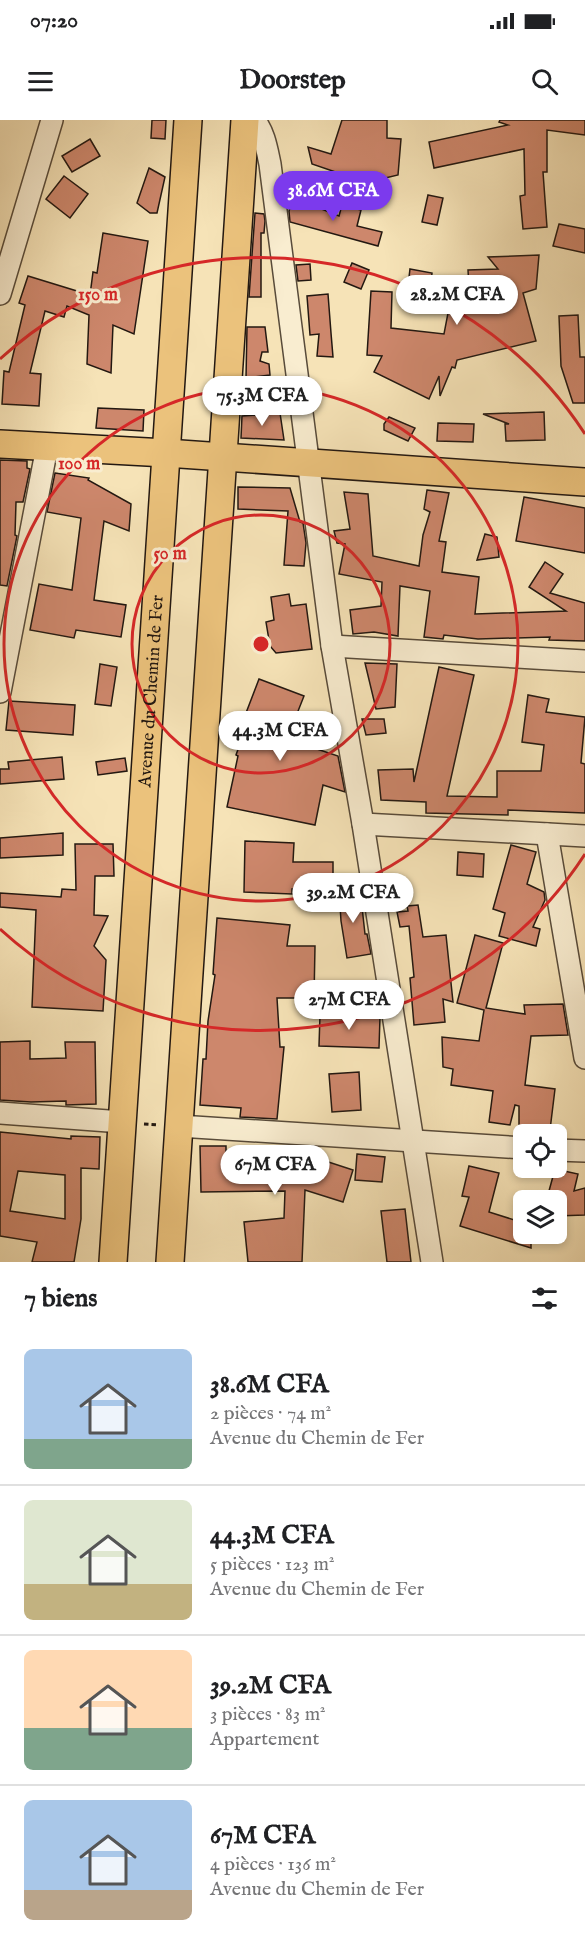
<!DOCTYPE html>
<html lang="fr">
<head>
<meta charset="utf-8">
<style>
  :root { --surface:#fff; --page:#f6f6f6; --text:#202124; --muted:#757577; --line:#e0e0e0; --accent:#7c3aed }
  body { margin:0; font-family:"IM FELL English",serif; background:var(--page); color:var(--text); height:100vh; display:flex; flex-direction:column; font-size:22px; white-space:nowrap }
  * { box-sizing:border-box; margin:0 }
  p { font-size:20px; color:var(--muted) }
  .icon { flex:none; width:33px; height:33px; fill:none; stroke:currentColor; stroke-width:2; stroke-linecap:round; stroke-linejoin:round }
  .map { position:relative; height:1142px; overflow:hidden }
  .drawer { display:flex; flex-direction:column; background:var(--surface); flex:1 }
  .drawer>* { flex:none }
  .tools { position:absolute; left:513px; top:1004px; display:grid; gap:12px }
  .tools a { display:grid; place-items:center; width:54px; height:54px; border-radius:9px; background:var(--surface); box-shadow:0 3px 9px #0003; font-size:30px }
  .price { position:absolute; translate:-50% -51px; padding:0 14px; border-radius:21px; background:#fff; color:#222; font-size:20px; line-height:39px; filter:drop-shadow(0 2px 3px #0008) }
  .price::after { content:''; position:absolute; left:50%; top:36px; width:18px; height:14px; margin-left:-9px; background:inherit; clip-path:polygon(0 0,100% 0,50% 100%) }
  .price.selected { background:var(--accent); color:#fff }
  ul { padding:0; list-style:none }
  li { display:flex; align-items:center; gap:18px; height:150px; padding:0 24px }
  li+li { border-top:2px solid var(--line) }
  li span { display:grid; place-items:center; flex:none; width:168px; height:120px; border-radius:9px; color:#555 }
  li>.icon { margin-inline-start:auto }
  span .icon { width:72px; height:72px; fill:#fffc; stroke-width:1 }
  li b { font-size:26px }
  h2 { display:flex; justify-content:space-between; align-items:center; height:72px; padding:0 24px; font-size:26px }
  .status { display:flex; justify-content:space-between; align-items:center; height:42px; padding:0 30px; background:var(--surface); direction:ltr }
  .status svg { height:16px; fill:currentColor }
  header { display:flex; justify-content:space-between; align-items:center; height:78px; padding:0 24px; background:var(--surface); font-size:27px; font-weight:800 }
  .map>svg:first-child { display:block }
  .building { fill:#cd876c; stroke:#231811; stroke-width:1.5; fill-rule:evenodd }
  .lines { fill:none; stroke-linecap:round; stroke-linejoin:round }
  .minor-casing { stroke:#584b3a; stroke-width:24 }
  .major-casing { stroke:#231811; stroke-width:30 }
  .path { stroke:#231811; stroke-width:3; stroke-dasharray:4.5 3; stroke-linecap:butt }
  .minor { stroke:#f9edd0; stroke-width:21 }
  .major { stroke:#ebc27c; stroke-width:27 }
  .ring { fill:none; stroke:#d62828; stroke-width:3 }
  .labels { text-anchor:middle; stroke-width:6; stroke-linejoin:round; paint-order:stroke }
  .street-label { font-size:18px; fill:#231811; stroke:#f9edd0 }
  .centre { fill:#d62828; stroke:#f9edd0; stroke-width:3 }
  .ring-label { font-size:18px; text-anchor:middle; font-weight:bold; fill:#d62828; stroke:#f9edd0; stroke-width:6; stroke-linejoin:round; paint-order:stroke }
</style>
</head>
<body>
<div class="status"><b>07:20</b><svg viewBox="0 0 49 12"><path d="M0 12V9h3v3zM5 12V6h3v6zM10 12V3h3v9zM15 12V0h3v12zM26 1h20v11H26zM47 4h2v5h-2z"/></svg></div>
<header><svg class="icon" aria-label="menu" viewBox="0 0 24 24"><path d="M4 6h16M4 12h16M4 18h16"/></svg>Doorstep<svg class="icon" aria-label="search" viewBox="0 0 24 24"><circle cx="10" cy="10" r="6"/><path d="M15 15l6 6"/></svg></header>
<div class="map">
<svg width="585" height="1142" viewBox="0 0 585 1142">
  <rect width="100%" height="100%" fill="#f6e3b7"/>
  <filter id="stains"><feTurbulence type="fractalNoise" baseFrequency=".00333" numOctaves="4"/><feColorMatrix values="0 0 0 0 .2 0 0 0 0 .09 0 0 0 0 .02 0 0 0 .5 -.17"/></filter>
  <radialGradient id="worn" r=".72"><stop offset=".6" stop-color="#630" stop-opacity="0"/><stop offset="1" stop-color="#630" stop-opacity=".3"/></radialGradient>
  <g class="building">
    <polygon points="152,0 166,0 165,19 151,18"/>
    <polygon points="342,0 387,0 387,18 401,19 398,55 377,60 353,58 312,44 308,27 331,34"/>
    <polygon points="500,0 585,0 585,15 547,10 547,52 543,52 547,107 523,109 520,76 525,75 524,29 434,48 429,22 508,5 499,2"/>
    <polygon points="90,19 100,36 72,52 62,36"/>
    <polygon points="149,48 165,57 157,93 150,93 137,83"/>
    <polygon points="64,56 88,74 70,98 46,79"/>
    <polygon points="428,75 443,78 437,105 422,102"/>
    <polygon points="294,78 339,96 342,85 361,90 357,106 382,112 378,126 290,102 289,91"/>
    <polygon points="255,93 264,94 265,101 264,113 261,113 261,177 249,177"/>
    <polygon points="559,104 585,109 585,133 553,126"/>
    <polygon points="103,113 148,121 134,214 113,205 111,253 87,244 89,195 67,186 64,197 45,191 30,253 41,254 39,286 2,284 4,251 9,252 25,185 19,183 28,156 90,175 93,152 97,153"/>
    <polygon points="539,135 536,169 523,173 536,221 457,240 455,248 452,247 440,276 439,256 429,279 374,252 382,236 367,235 371,171 392,172 391,208 444,214 453,167 469,167 468,150 498,149 488,137"/>
    <polygon points="352,143 369,150 361,169 344,162"/>
    <polygon points="310,144 311,160 298,161 296,145"/>
    <polygon points="410,149 432,153 430,170 408,166"/>
    <polygon points="328,174 331,213 333,237 317,236 319,214 310,215 307,176"/>
    <polygon points="578,195 580,237 585,237 585,283 573,283 561,246 559,196"/>
    <polygon points="247,207 265,207 268,232 262,232 260,241 269,244 270,255 246,258"/>
    <polygon points="98,288 144,290 143,311 96,308"/>
    <polygon points="544,292 545,320 506,321 505,304 509,304 483,294"/>
    <polygon points="280,293 284,320 241,318 242,296"/>
    <polygon points="389,297 415,308 408,321 384,310 384,304"/>
    <polygon points="438,303 474,304 473,322 437,321"/>
    <polygon points="0,340 27,341 27,348 30,349 23,382 16,382 15,415 17,416 7,466 0,465"/>
    <polygon points="55,353 89,358 88,360 131,384 129,411 104,401 94,480 126,485 121,517 76,510 74,518 30,510 39,464 72,470 81,398 47,392"/>
    <polygon points="238,367 290,368 300,402 303,403 306,423 304,446 284,445 288,391 238,389"/>
    <polygon points="427,370 449,373 439,421 446,422 442,452 479,457 475,494 566,491 529,467 545,442 563,454 550,473 585,483 585,521 549,520 550,517 478,519 444,515 443,519 424,517 430,471 400,466 398,516 374,512 353,514 350,490 381,486 382,462 339,454 345,424 337,423 334,411 350,409 344,372 368,374 373,436 419,446 423,415 430,392 424,389"/>
    <polygon points="524,377 585,388 585,433 516,421"/>
    <polygon points="485,414 497,417 499,437 477,440"/>
    <polygon points="289,474 291,486 306,484 312,529 276,533 270,526 266,502 274,500 271,477"/>
    <polygon points="365,543 397,544 395,587 376,589"/>
    <polygon points="100,544 117,547 111,586 95,584"/>
    <polygon points="439,547 474,555 447,676 497,677 497,651 541,651 544,625 522,622 528,575 549,579 546,592 585,597 581,643 585,644 585,693 508,690 508,695 426,693 426,682 381,680 378,650 413,649 414,662"/>
    <polygon points="259,559 304,576 287,619 338,636 345,672 323,665 315,705 227,687 238,636 236,635 251,594 246,593"/>
    <polygon points="9,581 75,585 73,615 6,610"/>
    <polygon points="362,599 384,599 386,613 366,615"/>
    <polygon points="62,637 64,659 0,664 0,649 9,649 8,642"/>
    <polygon points="125,638 127,651 98,655 96,642"/>
    <polygon points="63,713 63,735 0,738 0,718"/>
    <polygon points="245,721 294,723 293,742 333,742 333,769 292,769 292,774 244,772"/>
    <polygon points="75,724 113,724 114,756 95,756 94,795 108,796 94,826 106,840 103,891 32,887 36,790 0,787 0,773 61,777 62,769 76,770"/>
    <polygon points="511,725 536,732 527,764 544,772 545,780 533,807 540,809 536,826 499,816 505,793 493,789"/>
    <polygon points="458,732 484,734 483,757 457,755"/>
    <polygon points="360,769 365,814 367,814 371,834 347,838 341,801 339,770"/>
    <polygon points="418,785 423,817 446,815 453,882 443,879 445,902 414,905 410,858 414,857 409,806 400,807 397,792 408,791 407,786"/>
    <polygon points="217,798 290,805 287,826 315,826 314,878 277,878 280,927 284,927 277,999 240,997 241,988 200,985 203,939 206,939 208,901 215,855 213,854"/>
    <polygon points="475,815 503,823 486,888 525,894 524,885 563,884 568,915 531,916 525,965 555,969 550,1010 519,1006 519,986 515,985 510,1005 489,1002 493,971 451,965 453,949 443,947 442,917 479,921 484,890 457,883"/>
    <polygon points="320,895 380,897 379,928 319,926"/>
    <polygon points="30,921 30,939 66,938 65,922 95,922 96,984 66,985 66,981 31,982 0,980 0,922"/>
    <polygon points="359,952 361,990 332,992 329,954"/>
    <path d="M 0,1012 L 71,1019 L 71,1016 L 100,1017 L 99,1049 L 81,1048 L 81,1099 L 74,1142 L 32,1142 L 37,1122 L 0,1116 ZM 18,1051 L 65,1055 L 65,1099 L 10,1091 Z"/>
    <polygon points="200,1026 226,1026 226,1046 272,1045 272,1033 307,1035 353,1050 343,1082 305,1070 302,1142 248,1142 244,1102 284,1098 285,1071 201,1072"/>
    <polygon points="357,1034 385,1037 382,1062 355,1060"/>
    <polygon points="469,1046 499,1053 489,1092 524,1103 524,1113 531,1113 531,1128 460,1106 469,1077 462,1076"/>
    <polygon points="555,1049 578,1054 574,1071 585,1068 585,1095 556,1096 556,1072 549,1071"/>
    <polygon points="405,1089 411,1142 387,1142 381,1091"/>
  </g>
  <g class="lines">
    <defs>
      <g id="minor">
        <path d="M 254,0 C 264,11 267,30 270,44 L 332,526 L 363,704 L 432,1142"/>
        <polyline points="0,174 52,0"/>
        <polyline points="332,526 585,541"/>
        <polyline points="0,572 47,327"/>
        <polyline points="363,704 585,716"/>
        <polyline points="547,714 585,938"/>
        <polyline points="0,993 122,1002"/>
        <polyline points="179,1006 524,1028"/>
        <polyline points="556,1030 585,1031"/>
      </g>
      <g id="major">
        <polyline points="0,324 166,333 585,362"/>
        <path id="s1" d="M 113,1142 L 188,0"/>
        <polyline points="170,1142 245,0"/>
      </g>
    </defs>
    <use href="#minor" class="minor-casing"/>
    <use href="#major" class="major-casing"/>
    <polyline class="path" points="144,1004 159,1005"/>
    <use href="#minor" class="minor"/>
    <use href="#major" class="major"/>
  </g>
  <g class="ring">
    <circle cx="261" cy="524" r="129"/>
    <circle cx="261" cy="524" r="257"/>
    <path d="M585 734A386 386 0 0 1 0 809M0 239A386 386 0 0 1 585 314"/>
  </g>
  <g class="labels">
    <g class="street-label">
      <text dy="6" stroke="none"><textPath href="#s1" startOffset="572">Avenue du Chemin de Fer</textPath></text>
    </g>
  </g>
  <circle cx="261" cy="524" r="9" class="centre"/>
  <g class="ring-label">
    <text x="98" y="180">150 m</text>
    <text x="79" y="349">100 m</text>
    <text x="170" y="439">50 m</text>
  </g>
  <rect width="100%" height="100%" filter="url(#stains)"/>
  <rect width="100%" height="100%" fill="url(#worn)"/>
</svg>
<div class="tools">
<a><svg class="icon" aria-label="locate" viewBox="0 0 24 24"><circle cx="12" cy="12" r="6"/><path d="M12 2v4M12 18v4M2 12h4M18 12h4"/></svg></a>
<a><svg class="icon" aria-label="layers" viewBox="0 0 24 24"><path d="M12 4l9 5-9 5-9-5zM3 14l9 5 9-5"/></svg></a>
</div>
<b class="price selected" style="left:333px;top:102px">38.6M CFA</b>
<b class="price" style="left:457px;top:206px">28.2M CFA</b>
<b class="price" style="left:262px;top:307px">75.3M CFA</b>
<b class="price" style="left:280px;top:642px">44.3M CFA</b>
<b class="price" style="left:353px;top:804px">39.2M CFA</b>
<b class="price" style="left:349px;top:911px">27M CFA</b>
<b class="price" style="left:275px;top:1076px">67M CFA</b>
</div>
<section class="drawer">
<h2>7 biens<svg class="icon" aria-label="filters" viewBox="0 0 24 24"><path d="M4 7h16M4 17h16"/><circle cx="9" cy="7" r="2"/><circle cx="15" cy="17" r="2"/></svg></h2>
<ul>
<li><span style="background:linear-gradient(#a9c7e8 75%,#7fa58c 0)"><svg class="icon" aria-label="home" viewBox="0 0 24 24"><path d="M3 11l9-7 9 7M6 9v11h12V9"/></svg></span><div><b>38.6M CFA</b><p>2 pièces · 74 m²</p><p>Avenue du Chemin de Fer</p></div></li>
<li><span style="background:linear-gradient(#dfe7d0 70%,#c2b280 0)"><svg class="icon" aria-label="home" viewBox="0 0 24 24"><path d="M3 11l9-7 9 7M6 9v11h12V9"/></svg></span><div><b>44.3M CFA</b><p>5 pièces · 123 m²</p><p>Avenue du Chemin de Fer</p></div></li>
<li><span style="background:linear-gradient(#ffd9b3 65%,#7fa58c 0)"><svg class="icon" aria-label="home" viewBox="0 0 24 24"><path d="M3 11l9-7 9 7M6 9v11h12V9"/></svg></span><div><b>39.2M CFA</b><p>3 pièces · 83 m²</p><p>Appartement</p></div></li>
<li><span style="background:linear-gradient(#a9c7e8 75%,#b9a48a 0)"><svg class="icon" aria-label="home" viewBox="0 0 24 24"><path d="M3 11l9-7 9 7M6 9v11h12V9"/></svg></span><div><b>67M CFA</b><p>4 pièces · 136 m²</p><p>Avenue du Chemin de Fer</p></div></li>
</ul>
</section>
</body>
</html>
